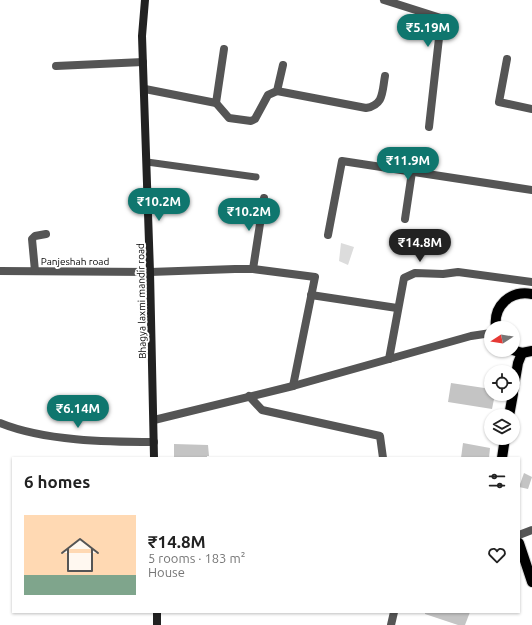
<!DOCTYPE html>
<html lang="en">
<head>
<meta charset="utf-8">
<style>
  :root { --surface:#fff; --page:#f6f6f6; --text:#222; --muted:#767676; --accent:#0f766e }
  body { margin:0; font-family:Ubuntu,sans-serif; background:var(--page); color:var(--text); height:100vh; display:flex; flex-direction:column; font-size:15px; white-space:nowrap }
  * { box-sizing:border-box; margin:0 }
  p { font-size:13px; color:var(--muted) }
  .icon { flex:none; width:22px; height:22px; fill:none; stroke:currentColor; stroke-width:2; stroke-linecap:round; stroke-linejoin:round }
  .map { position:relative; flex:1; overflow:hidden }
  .drawer { position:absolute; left:12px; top:457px; width:508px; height:156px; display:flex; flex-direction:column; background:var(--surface); border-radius:0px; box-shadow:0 1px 3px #0004 }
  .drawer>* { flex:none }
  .needle { width:26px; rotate:258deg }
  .fabs { position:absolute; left:484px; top:321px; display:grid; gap:8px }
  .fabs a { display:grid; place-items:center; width:36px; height:36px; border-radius:50%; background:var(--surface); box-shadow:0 1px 3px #0004; font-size:20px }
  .price { position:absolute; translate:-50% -34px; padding:0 9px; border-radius:14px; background:var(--accent); color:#fff; font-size:13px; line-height:26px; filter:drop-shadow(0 1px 2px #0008) }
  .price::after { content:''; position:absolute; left:50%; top:24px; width:12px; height:9px; margin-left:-6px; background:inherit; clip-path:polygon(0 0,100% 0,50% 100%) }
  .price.active { background:#222; color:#fff }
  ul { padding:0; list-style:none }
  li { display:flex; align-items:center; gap:12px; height:100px; padding:0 12px }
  li span { display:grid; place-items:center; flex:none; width:112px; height:80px; border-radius:0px; color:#555 }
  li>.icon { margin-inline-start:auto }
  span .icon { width:48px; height:48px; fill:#fffc; stroke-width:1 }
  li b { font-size:17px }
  h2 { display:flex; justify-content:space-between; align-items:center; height:48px; padding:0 12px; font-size:17px }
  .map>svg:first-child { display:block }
  .green { fill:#dcdcdc }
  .building { fill:#c4c4c4 }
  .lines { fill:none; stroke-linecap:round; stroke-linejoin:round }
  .primary-casing { stroke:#dbdbdb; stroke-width:12 }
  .service { stroke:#555; stroke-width:7 }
  .minor { stroke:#555; stroke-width:8 }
  .tertiary { stroke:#555; stroke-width:8 }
  .secondary { stroke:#222; stroke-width:8 }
  .primary { stroke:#000; stroke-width:10 }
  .labels { text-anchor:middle; stroke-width:4; stroke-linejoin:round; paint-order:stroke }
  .street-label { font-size:10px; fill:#000; stroke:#fff }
</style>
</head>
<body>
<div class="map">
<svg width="532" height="625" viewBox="0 0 532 625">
  <rect width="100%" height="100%" fill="#fff"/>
  <polygon class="green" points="341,243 354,247 348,265 339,261"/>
  <g class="building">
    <polygon points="451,383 491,389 491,394 495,394 492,409 448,402"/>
    <polygon points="463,443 490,448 489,458 461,458"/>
    <polygon points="174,444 208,445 209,456 207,456 207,458 174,458"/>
    <polygon points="524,473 532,477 528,489 519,487"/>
    <polygon points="425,612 470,612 465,625 458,625 425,614"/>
  </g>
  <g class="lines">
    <defs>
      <g id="primary">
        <path d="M 496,328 C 493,306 510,290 532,294"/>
        <polyline points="513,350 522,353 532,351"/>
        <polyline points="513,392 518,363 522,353"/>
        <polyline points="509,416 513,394"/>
        <polyline points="502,458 505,438"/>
        <polyline points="519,543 532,582"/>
      </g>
    </defs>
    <use href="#primary" class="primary-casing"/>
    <polyline class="service" points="147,162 256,177"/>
    <g class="minor">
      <polyline points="384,0 444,19 444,27 439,38 429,127"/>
      <polyline points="507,59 499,102 532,109"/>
      <polyline points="56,66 143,62"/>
      <polyline points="145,89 216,103 224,49"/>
      <path d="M 277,91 L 366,108 C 384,105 382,92 385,76"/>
      <polyline points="216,103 229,118 251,121 255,119 268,95 277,91 283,65"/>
      <polyline points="405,219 412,172"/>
      <polyline points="328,235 342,161 532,190"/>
      <polyline points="253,269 264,198"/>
      <polyline points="0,271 150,272 235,269 253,269 315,277 293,386"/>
      <polyline points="35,271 32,239 35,236 46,234"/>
      <polyline points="311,295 397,308"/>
      <polyline points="389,359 404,278 415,273 443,274 458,272 532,282"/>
      <polyline points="249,396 262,410 380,436 383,458"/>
      <path d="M 0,423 C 44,441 107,442 154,442"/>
      <polyline points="519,535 532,530"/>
      <polyline points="391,625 394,612"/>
    </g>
    <polyline class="tertiary" points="154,420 293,386 471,336 491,333"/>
    <g class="secondary">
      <polyline points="145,0 142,36 150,272 154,458"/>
      <polyline points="157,612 157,625"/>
    </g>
    <use href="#primary" class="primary"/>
  </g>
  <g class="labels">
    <g class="street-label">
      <text x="75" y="265">Panjeshah road</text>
      <text transform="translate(141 301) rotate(-91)" y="4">Bhagya laxmi mandir road</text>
    </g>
  </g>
</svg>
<div class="fabs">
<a><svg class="needle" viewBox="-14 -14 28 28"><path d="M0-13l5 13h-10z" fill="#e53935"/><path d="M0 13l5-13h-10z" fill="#767676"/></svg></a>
<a><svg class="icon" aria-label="locate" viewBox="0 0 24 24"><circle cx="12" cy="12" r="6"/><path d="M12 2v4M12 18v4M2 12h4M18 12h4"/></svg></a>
<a><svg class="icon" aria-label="layers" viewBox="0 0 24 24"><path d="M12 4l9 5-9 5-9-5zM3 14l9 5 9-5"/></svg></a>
</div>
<b class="price" style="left:428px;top:48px">₹5.19M</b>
<b class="price" style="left:408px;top:181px">₹11.9M</b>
<b class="price" style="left:159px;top:222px">₹10.2M</b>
<b class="price" style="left:249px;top:232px">₹10.2M</b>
<b class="price active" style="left:420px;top:263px">₹14.8M</b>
<b class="price" style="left:78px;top:429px">₹6.14M</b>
<section class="drawer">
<h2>6 homes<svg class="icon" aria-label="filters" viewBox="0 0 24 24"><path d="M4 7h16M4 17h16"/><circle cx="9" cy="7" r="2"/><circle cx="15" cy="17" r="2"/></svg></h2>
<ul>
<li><span style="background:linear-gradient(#ffd9b3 75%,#7fa58c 0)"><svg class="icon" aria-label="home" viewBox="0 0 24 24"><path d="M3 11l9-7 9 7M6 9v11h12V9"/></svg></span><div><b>₹14.8M</b><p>5 rooms · 183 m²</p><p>House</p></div><svg class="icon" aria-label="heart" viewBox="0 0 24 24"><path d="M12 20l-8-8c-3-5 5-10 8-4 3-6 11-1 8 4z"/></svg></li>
</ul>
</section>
</div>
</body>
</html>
